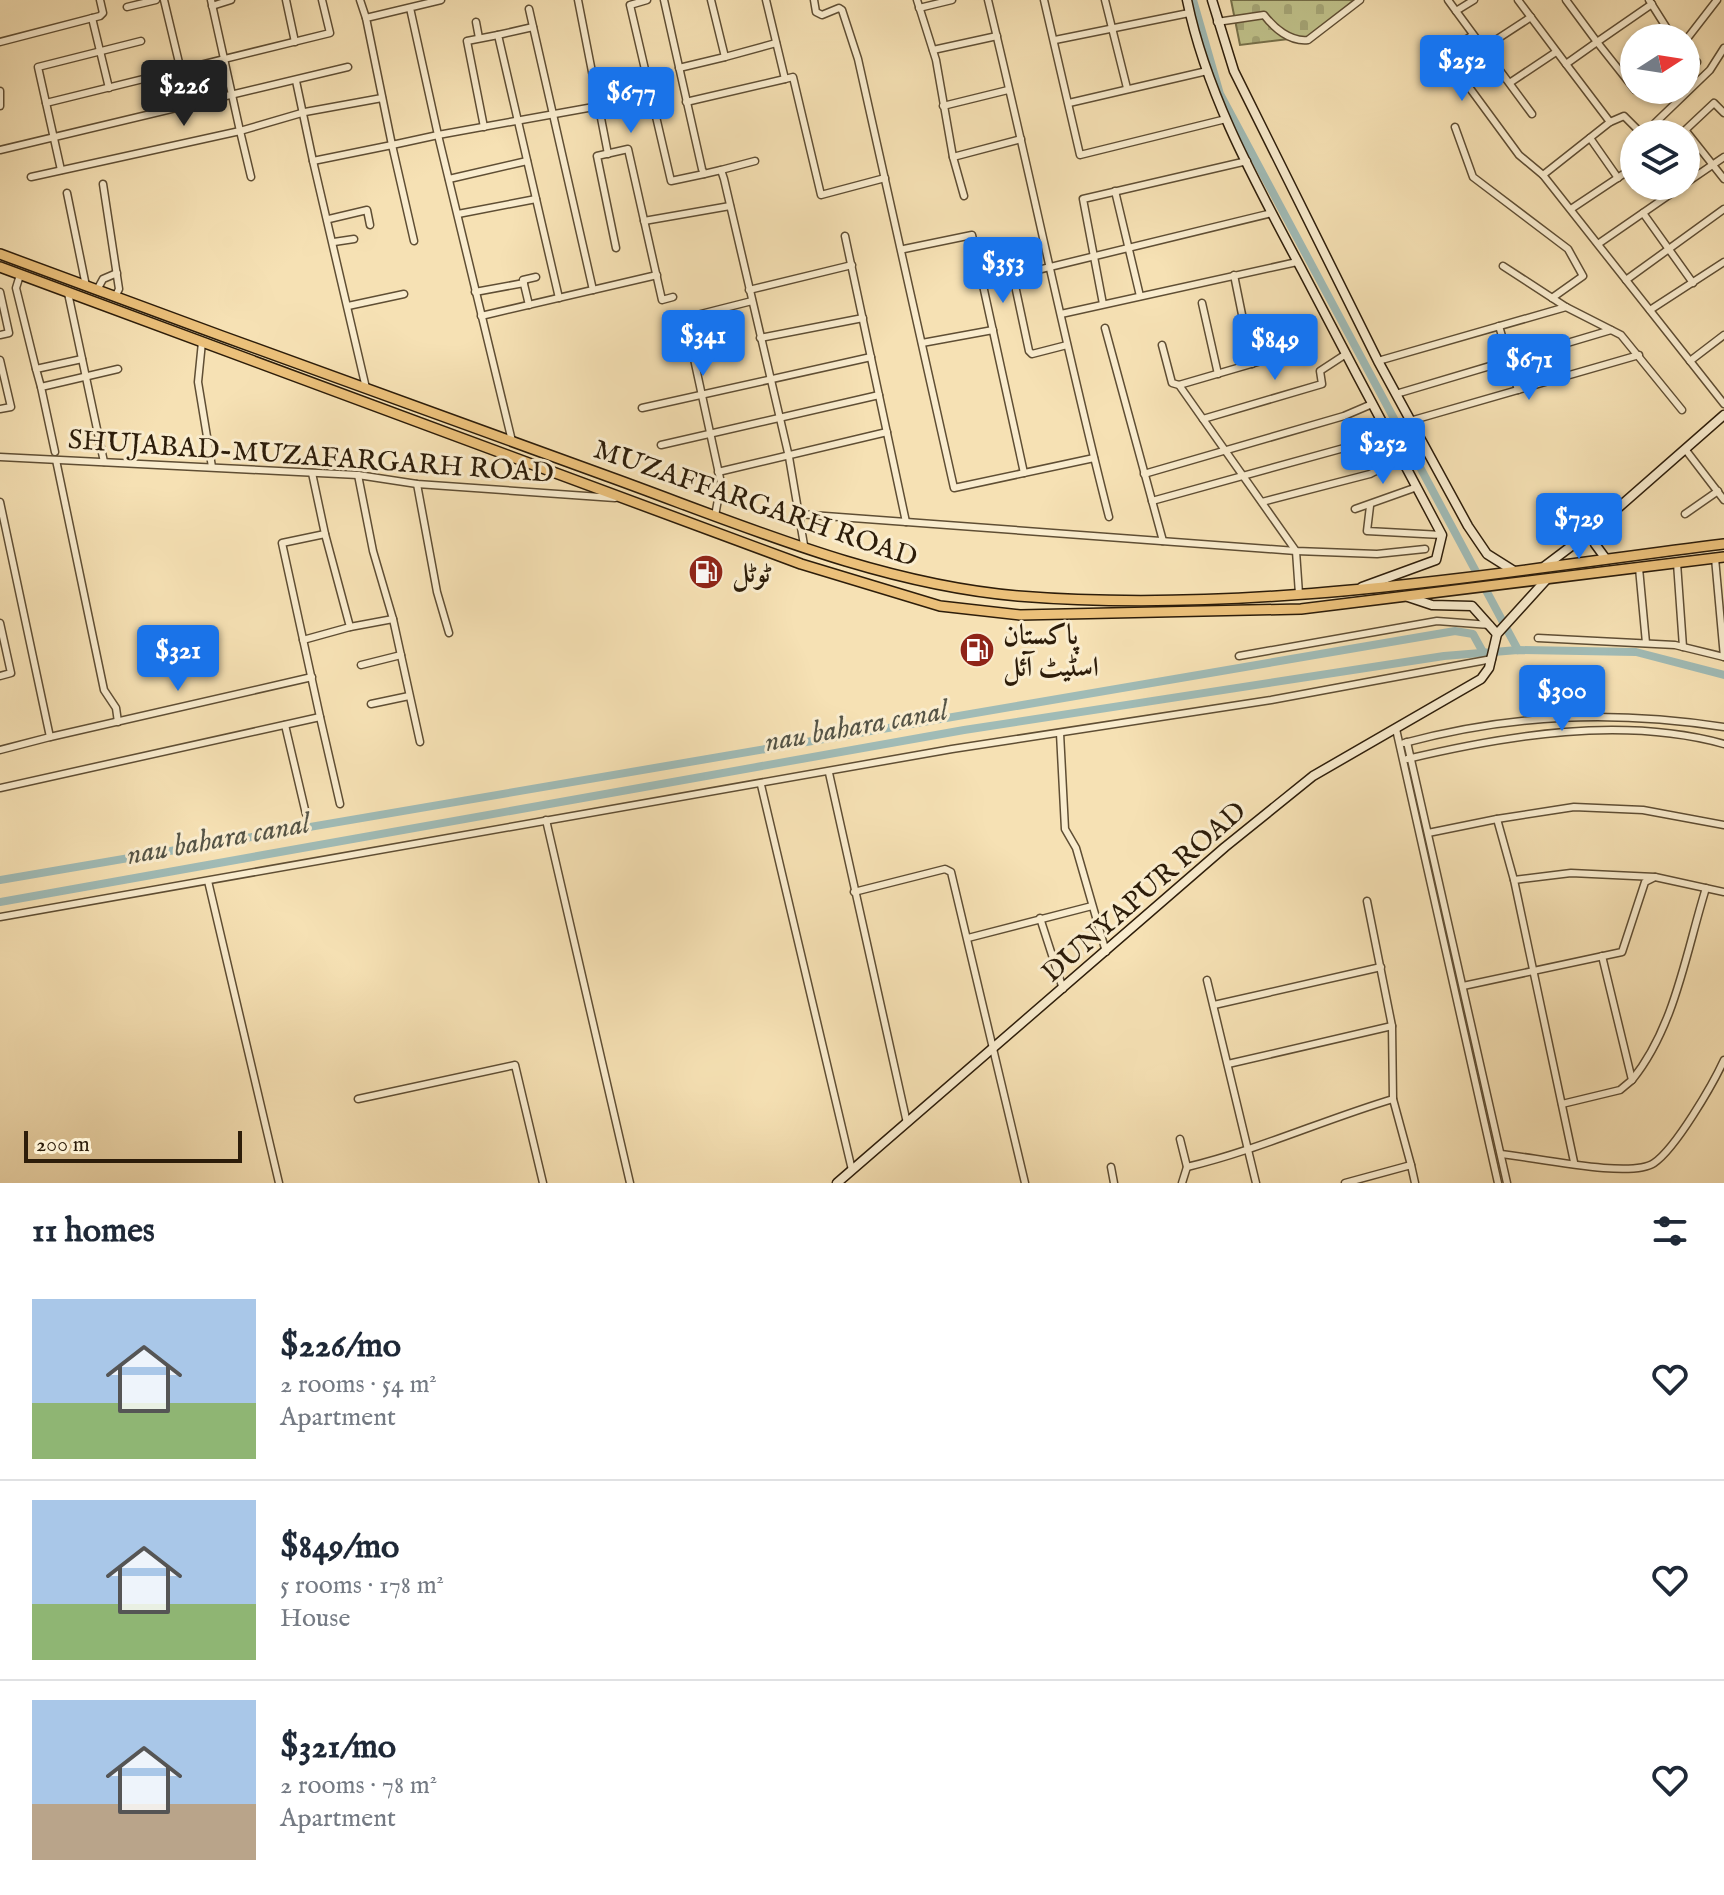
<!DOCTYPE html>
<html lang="en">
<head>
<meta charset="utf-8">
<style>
  :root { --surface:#fff; --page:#f6f6f7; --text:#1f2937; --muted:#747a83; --line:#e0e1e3; --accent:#1a73e8 }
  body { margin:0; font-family:"IM FELL English",Amiri,serif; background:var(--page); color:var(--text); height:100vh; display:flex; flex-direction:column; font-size:30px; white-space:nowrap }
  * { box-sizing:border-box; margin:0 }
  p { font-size:26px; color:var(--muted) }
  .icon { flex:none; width:44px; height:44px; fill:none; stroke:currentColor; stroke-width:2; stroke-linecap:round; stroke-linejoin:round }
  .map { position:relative; height:1183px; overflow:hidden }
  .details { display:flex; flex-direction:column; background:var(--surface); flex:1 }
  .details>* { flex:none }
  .needle { width:52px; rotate:78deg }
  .controls { position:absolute; left:1620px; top:24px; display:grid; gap:16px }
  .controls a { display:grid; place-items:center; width:80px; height:80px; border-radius:50%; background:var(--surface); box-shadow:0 2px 6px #0004; font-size:40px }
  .scale { position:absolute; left:24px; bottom:20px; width:218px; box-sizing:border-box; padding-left:8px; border:4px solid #2d1d0a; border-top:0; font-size:22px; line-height:28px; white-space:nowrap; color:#2d1d0a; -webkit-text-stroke:6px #f9ecce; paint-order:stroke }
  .price { position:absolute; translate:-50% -68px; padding:0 18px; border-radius:8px; background:var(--accent); color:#fff; font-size:26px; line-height:52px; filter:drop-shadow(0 2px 4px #0008) }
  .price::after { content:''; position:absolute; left:50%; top:48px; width:24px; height:18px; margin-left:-12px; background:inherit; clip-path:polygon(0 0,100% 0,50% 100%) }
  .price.selected { background:#222; color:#fff }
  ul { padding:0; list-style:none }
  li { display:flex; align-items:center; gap:24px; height:200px; padding:0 32px }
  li+li { border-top:2px solid var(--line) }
  li span { display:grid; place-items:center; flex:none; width:224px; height:160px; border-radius:0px; color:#555 }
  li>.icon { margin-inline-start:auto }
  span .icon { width:96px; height:96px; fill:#fffc; stroke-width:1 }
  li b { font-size:34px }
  h2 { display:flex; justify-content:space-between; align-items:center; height:96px; padding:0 32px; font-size:34px }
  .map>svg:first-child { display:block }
  .cemetery { fill:url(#cemetery-stones); stroke:#76704a; stroke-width:2 }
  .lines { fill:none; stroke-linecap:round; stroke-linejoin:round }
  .canal { stroke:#a0bbb6; stroke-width:8 }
  .street-casing { stroke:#5f4e34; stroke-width:9 }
  .secondary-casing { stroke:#2d1d0a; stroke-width:11 }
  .primary-casing { stroke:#2d1d0a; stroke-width:12 }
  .street { stroke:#f9ecce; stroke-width:6 }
  .secondary { stroke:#f9ecce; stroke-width:8 }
  .primary { stroke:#ebc07a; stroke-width:9 }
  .labels { text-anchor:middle; stroke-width:6; stroke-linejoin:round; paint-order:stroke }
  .street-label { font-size:28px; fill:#2d1d0a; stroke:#f9ecce }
  .poi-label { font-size:28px; font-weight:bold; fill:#2d1d0a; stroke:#f9ecce; text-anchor:start }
  .water-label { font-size:30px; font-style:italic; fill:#555446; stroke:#f9ecce }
</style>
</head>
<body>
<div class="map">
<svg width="1724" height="1183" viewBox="0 0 1724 1183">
  <defs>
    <pattern id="cemetery-stones" width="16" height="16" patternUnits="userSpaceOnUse" patternTransform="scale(2)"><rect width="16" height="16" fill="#c0c28b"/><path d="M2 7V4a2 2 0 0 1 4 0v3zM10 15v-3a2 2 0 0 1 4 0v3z" fill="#a5a677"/></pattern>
  </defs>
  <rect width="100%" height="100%" fill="#f6e1b4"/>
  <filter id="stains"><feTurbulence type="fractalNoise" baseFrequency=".0025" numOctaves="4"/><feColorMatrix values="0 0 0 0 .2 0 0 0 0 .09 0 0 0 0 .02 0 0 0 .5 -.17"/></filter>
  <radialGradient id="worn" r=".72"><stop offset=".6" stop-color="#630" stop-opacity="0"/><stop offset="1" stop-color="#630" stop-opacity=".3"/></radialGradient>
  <polygon class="cemetery" points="1231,0 1354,0 1314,36 1240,45"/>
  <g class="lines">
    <g class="canal">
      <polyline points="1193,0 1220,94 1518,650"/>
      <polyline points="0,880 1455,631 1473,634 1484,654"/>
      <polyline points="0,902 964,730 1444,656 1518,650 1636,652 1724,675"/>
    </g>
    <defs>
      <g id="street">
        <polyline points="164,0 181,71"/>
        <polyline points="286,0 295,42"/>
        <polyline points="360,0 366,18"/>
        <polyline points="578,0 608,154"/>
        <polyline points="647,0 630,5 671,181 704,174"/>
        <polyline points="664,0 702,169 704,174 721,170 724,179 789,457 804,545"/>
        <polyline points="766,0 785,79 793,77 821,195 885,178"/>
        <polyline points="814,0 816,12 822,15 839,8 842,10 858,59 954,488 1094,458"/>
        <polyline points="917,0 936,60 953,157 964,196"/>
        <path d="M 988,0 C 1030,172 1065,346 1109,517"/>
        <polyline points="1044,0 1080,155 1226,119"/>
        <polyline points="1105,0 1127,88"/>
        <polyline points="1448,0 1456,11"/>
        <polyline points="1474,0 1456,11 1532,114"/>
        <polyline points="1518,0 1566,64 1597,42 1566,0"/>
        <polyline points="1649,0 1673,38"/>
        <polyline points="212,6 231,0"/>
        <polyline points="127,7 156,0"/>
        <polyline points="410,8 438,135 392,145 366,18 441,0"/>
        <polyline points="919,8 952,0"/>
        <polyline points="529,9 593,290"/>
        <polyline points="92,18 109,88"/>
        <polyline points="476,22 479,38"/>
        <path d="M 1217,22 L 1264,15 C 1274,28 1290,42 1308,40 L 1360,0"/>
        <polyline points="533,27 498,35 559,298"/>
        <polyline points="1473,35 1444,53 1519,155 1543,175"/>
        <polyline points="1055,40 1189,13"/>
        <polyline points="1686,40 1717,0"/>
        <polyline points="0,42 100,16 103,13 100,0"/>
        <polyline points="1482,49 1531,17"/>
        <polyline points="933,50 997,36"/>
        <polyline points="1686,51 1697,62"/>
        <polyline points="725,57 776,43"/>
        <polyline points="1566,64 1610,122"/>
        <polyline points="679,68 725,57 711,0"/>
        <polyline points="296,81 313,161 392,145 414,241"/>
        <polyline points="1511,82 1556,52"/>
        <polyline points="1635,90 1597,42 1652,4"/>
        <polyline points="0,91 0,106"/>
        <polyline points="686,102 785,79"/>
        <polyline points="46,103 330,33 322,0"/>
        <polyline points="1069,103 1207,71"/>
        <polyline points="943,106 1008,90"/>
        <polyline points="1655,123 1710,70 1724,48"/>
        <polyline points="484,127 467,41 498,35"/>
        <polyline points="1455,127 1473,177 1568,249 1583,276 1552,298"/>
        <polyline points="1686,131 1724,179"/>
        <polyline points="1642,134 1624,116 1610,122 1543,175 1724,404"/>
        <polyline points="1681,134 1714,103 1724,113"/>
        <polyline points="1590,138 1618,178"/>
        <polyline points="0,150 348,67"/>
        <polyline points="953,157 1021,139"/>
        <polyline points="313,161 366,388"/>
        <polyline points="61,170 38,67 141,41"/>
        <polyline points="721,170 755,161"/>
        <polyline points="31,177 240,131 211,0"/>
        <polyline points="251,177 240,131 305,112 382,98"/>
        <polyline points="449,179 527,161"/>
        <polyline points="1686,183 1724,157"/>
        <polyline points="103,184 119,289 115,297"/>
        <polyline points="1115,191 1140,296"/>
        <polyline points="67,193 86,286"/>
        <polyline points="1571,209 1634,167"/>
        <polyline points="1643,213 1693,283"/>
        <polyline points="458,214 536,199"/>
        <polyline points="329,219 367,210 370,225"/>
        <polyline points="644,221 730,206"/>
        <polyline points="845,236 906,522"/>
        <polyline points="334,242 354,239"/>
        <polyline points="1598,244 1682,186"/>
        <polyline points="616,248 597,156 628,149 662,300 673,297"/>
        <polyline points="904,249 972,235 1024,473"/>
        <polyline points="1503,266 1566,307 1621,335 1682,410"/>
        <polyline points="20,275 16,288 36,369"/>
        <polyline points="1234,275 1252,364"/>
        <polyline points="1626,280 1724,209"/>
        <polyline points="97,290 103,279 117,273"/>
        <polyline points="749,290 852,265"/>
        <polyline points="0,292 9,333 0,335"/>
        <polyline points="475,292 524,283"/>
        <polyline points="68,293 104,462"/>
        <polyline points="1202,303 1218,374"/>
        <polyline points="1103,304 1083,199 1247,161"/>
        <polyline points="529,305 523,280 536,277"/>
        <polyline points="348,306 404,294"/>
        <polyline points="1650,310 1724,262"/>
        <polyline points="1061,314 1297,262"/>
        <polyline points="481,316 657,275"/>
        <polyline points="1499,326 1518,390"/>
        <polyline points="1105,328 1163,541"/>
        <polyline points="760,338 863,318"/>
        <polyline points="202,342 198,382 212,467"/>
        <polyline points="922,343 993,330"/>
        <polyline points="1067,345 1032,354 1029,351 1013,276 1272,213"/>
        <polyline points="1162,345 1172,383 1179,385 1296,551 1299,594"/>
        <polyline points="0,360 11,407 0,409"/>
        <polyline points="1378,361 1566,307"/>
        <polyline points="1690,361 1724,335"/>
        <polyline points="1179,385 1306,348"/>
        <polyline points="41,387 36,369 82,359"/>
        <polyline points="1396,394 1611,330"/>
        <polyline points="642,408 871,357"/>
        <polyline points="1203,419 1322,384 1320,371 1346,354"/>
        <polyline points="1410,421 1639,355"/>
        <polyline points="512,441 438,135 599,106"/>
        <polyline points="661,445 879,395"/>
        <polyline points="1685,449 1724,500"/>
        <polyline points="55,452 41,387 118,369"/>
        <polyline points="0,457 358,475 417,484 615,498"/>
        <polyline points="56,460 104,690 116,708 118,722"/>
        <polyline points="718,472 887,432"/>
        <polyline points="312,473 325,534 282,543 320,717"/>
        <polyline points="1144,474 1344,416 1372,404"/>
        <polyline points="417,484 437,592 449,633"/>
        <polyline points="1152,501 1355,445 1386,430"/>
        <polyline points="0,502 50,737 0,750"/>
        <polyline points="1262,502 1370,474 1401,458"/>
        <polyline points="1370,506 1367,531 1442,535"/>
        <polyline points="1355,509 1417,487"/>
        <polyline points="798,514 1296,551 1377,554 1425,549"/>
        <polyline points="1685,514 1718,491"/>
        <polyline points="715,516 721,483 686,322 689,317 752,301"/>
        <polyline points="1715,558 1724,657"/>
        <polyline points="1677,563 1683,647"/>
        <polyline points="1639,568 1646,643"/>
        <polyline points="393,619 420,742"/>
        <polyline points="0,623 11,673 0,676"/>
        <polyline points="350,627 393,619 373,551 358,475"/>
        <polyline points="1538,638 1675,645 1724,657"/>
        <polyline points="303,640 350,627 325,534"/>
        <polyline points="1239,656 1437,621 1490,625"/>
        <polyline points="361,665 401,655"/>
        <polyline points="371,704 409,696"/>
        <polyline points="285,725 306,814"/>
        <polyline points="1396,729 1498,1183"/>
        <polyline points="1060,733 1065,829 1076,848 1106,952"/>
        <polyline points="50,737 312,677"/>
        <polyline points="1407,742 1507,1183"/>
        <path d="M 1404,743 C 1511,714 1614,710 1724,727"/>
        <path d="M 1407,759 C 1508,735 1622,716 1724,744"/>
        <polyline points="829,773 907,1123"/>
        <polyline points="761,785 852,1170"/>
        <polyline points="0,788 320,717 340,804"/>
        <polyline points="546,820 630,1183"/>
        <polyline points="1428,833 1497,819"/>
        <polyline points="1655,877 1571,873 1514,880 1497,819 1574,807 1643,810 1724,825"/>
        <polyline points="1514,880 1574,1162"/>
        <polyline points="208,881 279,1183"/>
        <polyline points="854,892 945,869 951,872 1025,1183"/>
        <polyline points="1367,901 1392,1026 1393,1099 1411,1165"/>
        <polyline points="0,917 952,749 1271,700 1492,659"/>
        <polyline points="1040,918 1063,989"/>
        <polyline points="968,938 1092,906"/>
        <polyline points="1207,980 1256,1183"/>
        <polyline points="1463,986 1622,952 1645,882 1655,877 1724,892"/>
        <polyline points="1214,1005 1381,967"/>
        <polyline points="1228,1064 1392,1026"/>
        <path d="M 1632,1080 C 1675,1027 1686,952 1706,888"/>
        <polyline points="358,1099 515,1065 543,1183"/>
        <polyline points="1562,1104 1620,1090 1632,1080 1602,956"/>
        <path d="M 1180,1139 L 1187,1167 C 1258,1150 1323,1120 1393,1099"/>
        <path d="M 1501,1154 C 1533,1157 1631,1179 1654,1163 C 1676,1148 1713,1084 1724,1060"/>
        <polyline points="1111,1167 1114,1183"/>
        <polyline points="1182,1183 1187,1167"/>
        <polyline points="1345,1183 1411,1165 1415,1183"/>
      </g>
      <g id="secondary">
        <path d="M 1187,0 C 1207,97 1257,185 1303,272 C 1349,360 1395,447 1442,535 L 1436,560 L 1362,587"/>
        <polyline points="1212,0 1234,71 1378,361 1468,526 1487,554 1514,571"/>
        <polyline points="1594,529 1595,544 1606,559"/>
        <polyline points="1545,566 1594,529 1724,415"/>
        <polyline points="1408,597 1432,605 1472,606 1497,634"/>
        <polyline points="837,1183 1225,847 1313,776 1481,679 1489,668 1497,634 1546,580"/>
      </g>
      <g id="primary">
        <path d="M 0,254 C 202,329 404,403 607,476 C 740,524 876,584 1018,596 C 1254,615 1491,573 1724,544"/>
        <polyline points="0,267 801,564 940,606 1020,615 1301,609 1724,557"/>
      </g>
    </defs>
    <use href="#street" class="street-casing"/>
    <use href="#secondary" class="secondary-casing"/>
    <use href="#primary" class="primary-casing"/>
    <use href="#street" class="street"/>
    <use href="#secondary" class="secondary"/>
    <use href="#primary" class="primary"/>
  </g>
  <defs>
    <symbol id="fuel-disc" viewBox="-11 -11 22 22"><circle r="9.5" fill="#8f2418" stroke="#f9ecce"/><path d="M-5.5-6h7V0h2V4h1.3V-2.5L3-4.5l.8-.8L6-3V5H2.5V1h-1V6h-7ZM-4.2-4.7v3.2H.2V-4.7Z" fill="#fff"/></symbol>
  </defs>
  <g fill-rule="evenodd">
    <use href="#fuel-disc" x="686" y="552" width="40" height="40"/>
    <use href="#fuel-disc" x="957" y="630" width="40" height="40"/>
  </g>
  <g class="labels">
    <g class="street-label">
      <text transform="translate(311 455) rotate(4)" y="10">SHUJABAD-MUZAFARGARH ROAD</text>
      <text transform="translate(756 502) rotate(19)" y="10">MUZAFFARGARH ROAD</text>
      <text transform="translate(1143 891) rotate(-41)" y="10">DUNYAPUR ROAD</text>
    </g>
    <g class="poi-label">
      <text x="732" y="582">ٹوٹل</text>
      <text x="1003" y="644">پاکستان<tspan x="1003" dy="32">اسٹیٹ آئل</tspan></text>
    </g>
    <g class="water-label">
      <text transform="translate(856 725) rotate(-10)" y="10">nau bahara canal</text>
      <text transform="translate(218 838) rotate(-10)" y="10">nau bahara canal</text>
    </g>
  </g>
  <rect width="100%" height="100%" filter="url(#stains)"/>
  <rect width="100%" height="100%" fill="url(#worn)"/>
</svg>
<div class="controls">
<a><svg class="needle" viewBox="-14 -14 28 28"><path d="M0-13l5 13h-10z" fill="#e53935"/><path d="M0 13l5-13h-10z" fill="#747a83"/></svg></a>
<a><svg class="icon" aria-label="layers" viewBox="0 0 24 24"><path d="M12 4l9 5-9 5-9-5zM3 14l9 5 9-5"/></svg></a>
</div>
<div class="scale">200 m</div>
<b class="price" style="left:1462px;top:103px">$252</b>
<b class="price selected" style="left:184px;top:128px">$226</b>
<b class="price" style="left:631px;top:135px">$677</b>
<b class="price" style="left:1003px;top:305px">$353</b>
<b class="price" style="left:703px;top:378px">$341</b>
<b class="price" style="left:1275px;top:382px">$849</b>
<b class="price" style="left:1529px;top:402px">$671</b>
<b class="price" style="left:1383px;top:486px">$252</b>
<b class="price" style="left:1579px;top:561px">$729</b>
<b class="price" style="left:178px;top:693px">$321</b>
<b class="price" style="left:1562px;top:733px">$300</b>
</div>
<section class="details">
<h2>11 homes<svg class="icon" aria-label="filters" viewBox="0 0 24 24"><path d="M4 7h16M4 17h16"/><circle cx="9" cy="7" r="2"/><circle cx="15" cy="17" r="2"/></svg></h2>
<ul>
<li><span style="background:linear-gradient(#a9c7e8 65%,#8fb573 0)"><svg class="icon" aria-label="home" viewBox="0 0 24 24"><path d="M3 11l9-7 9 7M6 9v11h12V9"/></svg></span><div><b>$226/mo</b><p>2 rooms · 54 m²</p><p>Apartment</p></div><svg class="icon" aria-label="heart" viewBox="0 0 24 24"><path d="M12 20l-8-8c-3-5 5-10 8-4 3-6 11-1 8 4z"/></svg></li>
<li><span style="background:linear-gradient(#a9c7e8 65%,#8fb573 0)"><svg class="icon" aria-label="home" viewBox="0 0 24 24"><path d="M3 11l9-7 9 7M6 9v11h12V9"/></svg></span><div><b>$849/mo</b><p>5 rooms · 178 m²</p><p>House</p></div><svg class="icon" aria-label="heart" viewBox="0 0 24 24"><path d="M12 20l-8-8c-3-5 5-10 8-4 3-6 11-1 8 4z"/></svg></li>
<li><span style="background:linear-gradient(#a9c7e8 65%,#b9a48a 0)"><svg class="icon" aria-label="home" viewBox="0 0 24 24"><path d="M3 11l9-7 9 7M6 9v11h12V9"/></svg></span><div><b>$321/mo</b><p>2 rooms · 78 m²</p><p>Apartment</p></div><svg class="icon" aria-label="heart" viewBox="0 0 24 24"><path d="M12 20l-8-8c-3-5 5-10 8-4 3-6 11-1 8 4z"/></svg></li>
</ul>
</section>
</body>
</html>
